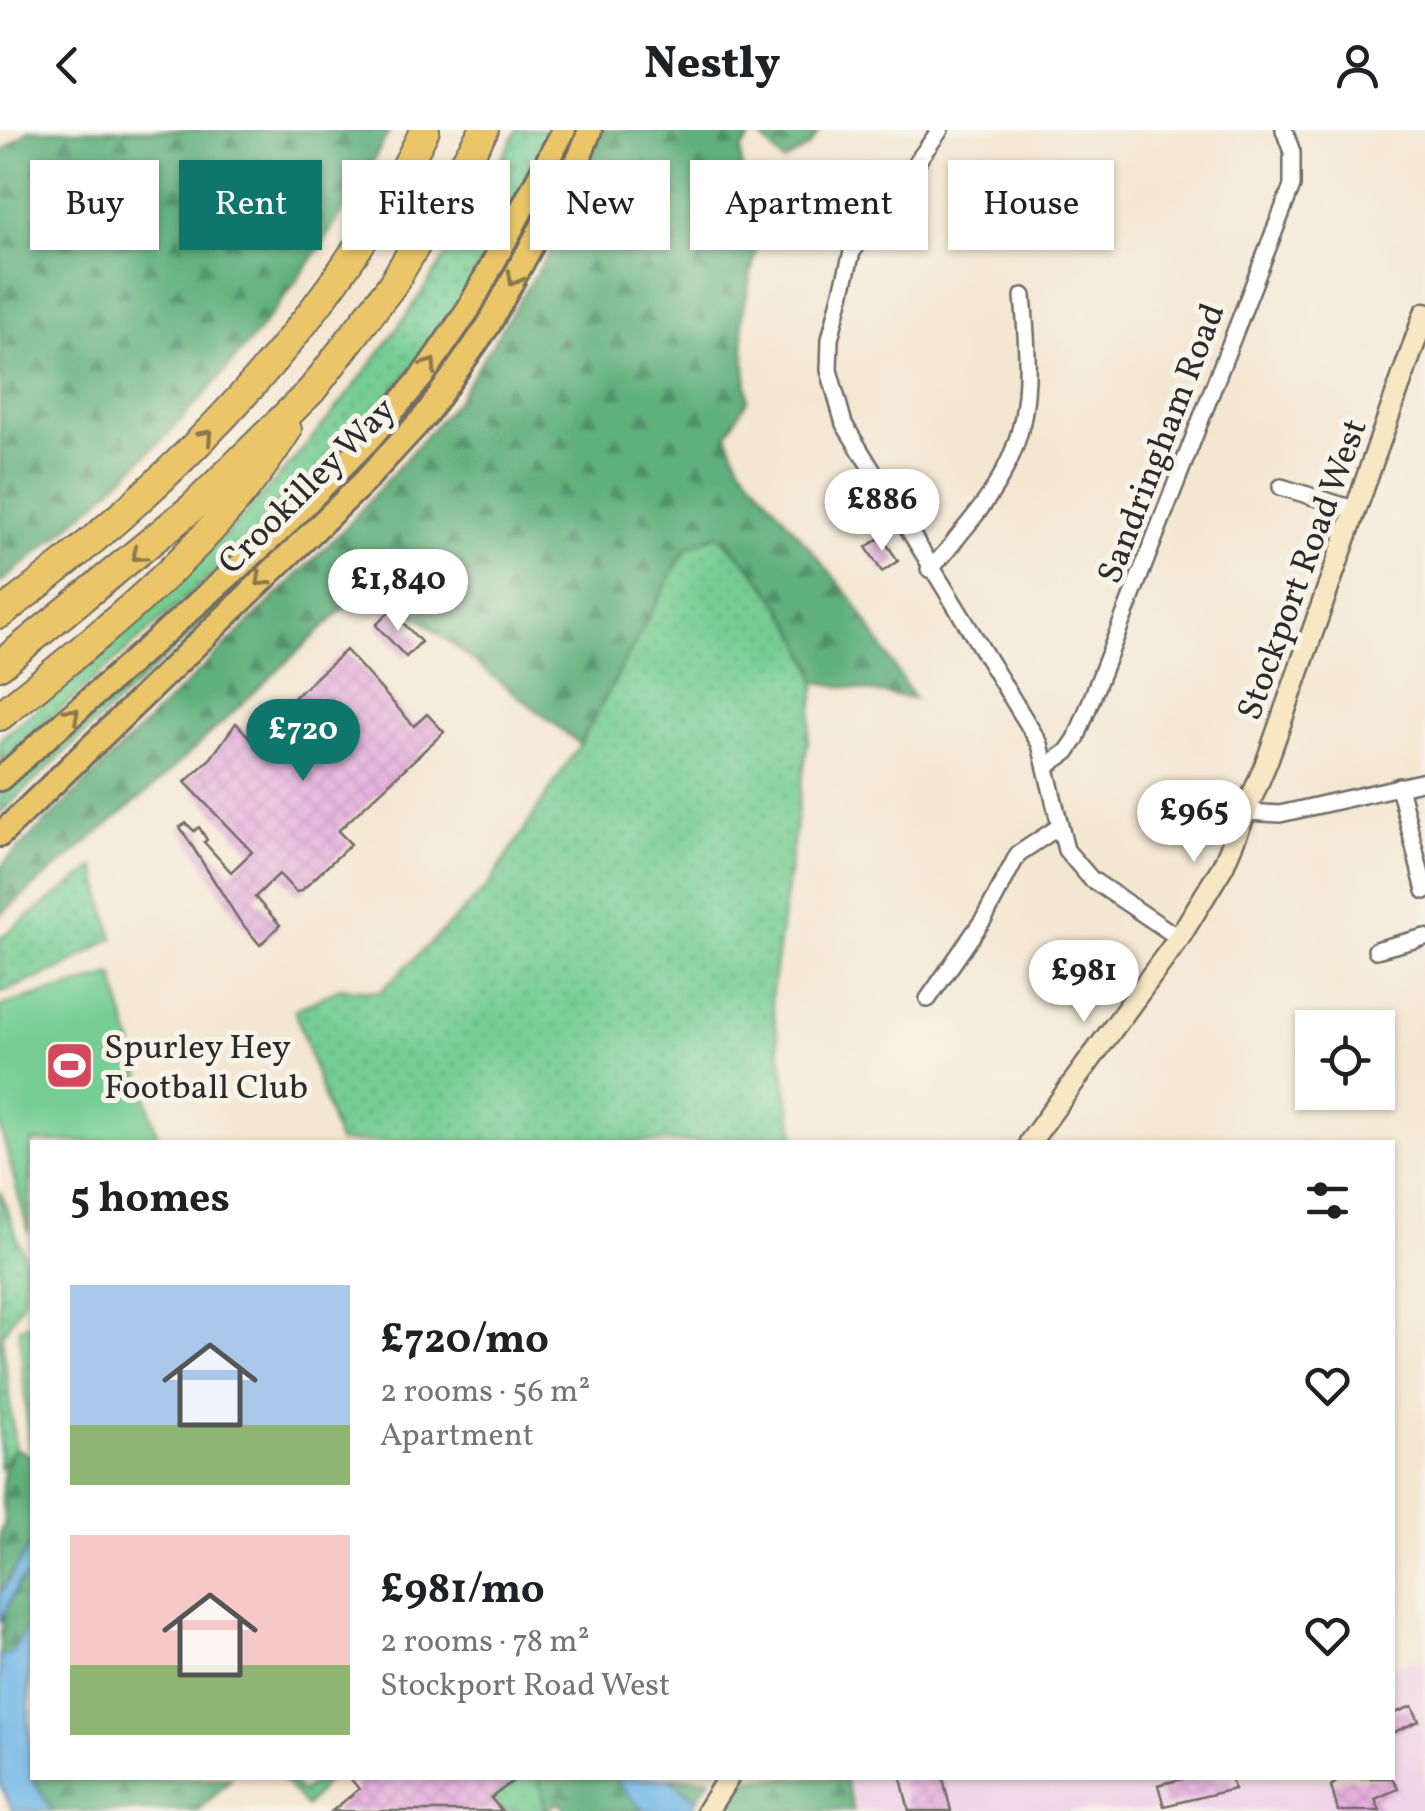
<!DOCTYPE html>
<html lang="en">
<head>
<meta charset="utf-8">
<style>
  :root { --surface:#fff; --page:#f2f2f2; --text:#202124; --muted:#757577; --accent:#0f766e }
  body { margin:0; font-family:Vollkorn,serif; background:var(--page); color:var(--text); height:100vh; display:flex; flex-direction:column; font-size:38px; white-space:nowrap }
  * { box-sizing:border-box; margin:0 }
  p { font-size:32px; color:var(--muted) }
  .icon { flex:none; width:55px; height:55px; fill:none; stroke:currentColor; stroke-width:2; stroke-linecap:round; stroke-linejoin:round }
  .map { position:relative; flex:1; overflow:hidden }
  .side { position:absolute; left:30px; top:1010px; width:1365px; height:640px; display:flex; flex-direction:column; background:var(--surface); border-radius:0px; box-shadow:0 2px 8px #0004 }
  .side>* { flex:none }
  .banner { position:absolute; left:30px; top:30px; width:1365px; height:90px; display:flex; gap:20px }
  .tools { position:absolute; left:1295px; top:880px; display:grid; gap:20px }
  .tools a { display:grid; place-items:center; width:100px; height:100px; border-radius:0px; background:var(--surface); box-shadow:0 2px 8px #0004; font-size:50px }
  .price { position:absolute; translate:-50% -85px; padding:0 22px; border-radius:35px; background:#fff; color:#222; font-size:32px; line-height:65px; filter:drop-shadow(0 2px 5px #0008) }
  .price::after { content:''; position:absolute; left:50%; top:60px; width:30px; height:22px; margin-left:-15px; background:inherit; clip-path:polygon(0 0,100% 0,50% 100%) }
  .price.active { background:var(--accent); color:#fff }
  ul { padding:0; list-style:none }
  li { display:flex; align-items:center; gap:30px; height:250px; padding:0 40px }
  li span { display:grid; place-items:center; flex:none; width:280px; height:200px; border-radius:0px; color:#555 }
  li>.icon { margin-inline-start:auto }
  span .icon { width:120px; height:120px; fill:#fffc; stroke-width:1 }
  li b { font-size:42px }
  h2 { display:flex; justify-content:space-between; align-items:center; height:120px; padding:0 40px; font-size:42px }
  .pill { padding:0 35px; border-radius:0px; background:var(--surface); box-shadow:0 2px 8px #0004; font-size:35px; line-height:90px }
  .pill.active { background:var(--accent); color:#fff }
  header { display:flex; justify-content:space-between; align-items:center; height:130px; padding:0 40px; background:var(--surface); font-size:45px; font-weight:800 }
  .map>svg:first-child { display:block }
  .built { fill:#eed0e7 }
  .grass { fill:url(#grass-dots); stroke:#507c5f; stroke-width:2.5 }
  .forest { fill:url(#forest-firs); stroke:#466e54; stroke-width:2.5 }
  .garden { fill:#75cd93; stroke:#507c5f; stroke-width:2.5 }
  .water { fill:#70b7e7; stroke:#4e7189; stroke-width:2.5 }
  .building { fill:url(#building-cross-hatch) }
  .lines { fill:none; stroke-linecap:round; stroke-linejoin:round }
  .street-casing { stroke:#716d65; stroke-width:20 }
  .secondary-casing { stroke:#716d65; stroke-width:25 }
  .primary-casing { stroke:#716d65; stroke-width:28 }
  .highway-casing { stroke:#716d65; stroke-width:32 }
  .street { stroke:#fff; stroke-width:15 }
  .secondary { stroke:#f7e8c3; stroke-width:20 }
  .primary { stroke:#ebc669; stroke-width:22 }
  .highway { stroke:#ebc669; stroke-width:28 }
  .oneway { stroke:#8b784a }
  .labels { text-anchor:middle; stroke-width:10; stroke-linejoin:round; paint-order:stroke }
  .street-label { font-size:35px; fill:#2b2b2b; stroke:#f7f3e8 }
  .poi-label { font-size:35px; fill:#2b2b2b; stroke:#f7f3e8; text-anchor:start }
</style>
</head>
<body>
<header><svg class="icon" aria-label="back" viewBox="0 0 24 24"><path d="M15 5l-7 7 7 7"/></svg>Nestly<svg class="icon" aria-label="person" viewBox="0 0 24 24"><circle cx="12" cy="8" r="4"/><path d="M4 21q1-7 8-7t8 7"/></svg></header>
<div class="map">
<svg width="1425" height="1681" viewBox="0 0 1425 1681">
  <defs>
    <pattern id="grass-dots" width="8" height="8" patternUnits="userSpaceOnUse" patternTransform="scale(2.5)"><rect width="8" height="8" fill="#75cd93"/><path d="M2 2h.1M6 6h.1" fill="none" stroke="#65b07f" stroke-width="1.8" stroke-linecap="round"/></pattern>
    <pattern id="forest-firs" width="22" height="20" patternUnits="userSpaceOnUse" patternTransform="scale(2.5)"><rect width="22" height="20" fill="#60b07d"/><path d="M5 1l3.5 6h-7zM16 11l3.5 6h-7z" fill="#4f8f67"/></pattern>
    <pattern id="building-cross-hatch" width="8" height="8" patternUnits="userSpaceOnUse" patternTransform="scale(2.5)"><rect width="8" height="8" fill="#e5abdd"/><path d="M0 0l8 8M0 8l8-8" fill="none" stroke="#c593be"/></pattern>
  </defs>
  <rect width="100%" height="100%" fill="#f7f3e8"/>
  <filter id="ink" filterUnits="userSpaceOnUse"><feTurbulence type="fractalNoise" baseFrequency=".01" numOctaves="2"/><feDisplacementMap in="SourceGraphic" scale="20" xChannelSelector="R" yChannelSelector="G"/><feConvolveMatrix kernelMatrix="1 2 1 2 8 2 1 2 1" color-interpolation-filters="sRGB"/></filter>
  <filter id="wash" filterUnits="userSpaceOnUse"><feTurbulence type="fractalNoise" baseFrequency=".0048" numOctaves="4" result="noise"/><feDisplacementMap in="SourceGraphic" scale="40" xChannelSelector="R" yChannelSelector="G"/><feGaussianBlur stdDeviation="2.25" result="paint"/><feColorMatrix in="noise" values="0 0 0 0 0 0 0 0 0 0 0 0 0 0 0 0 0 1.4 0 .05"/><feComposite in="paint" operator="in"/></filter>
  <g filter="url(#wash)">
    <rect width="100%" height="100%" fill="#f4e7d2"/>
    <polygon class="built" points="1412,1530 1425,1532 1425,1681 857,1681 848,1648 1392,1648 1393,1538"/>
    <g class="grass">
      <path d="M 517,0 L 552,0 L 449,194 L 351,312 L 241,419 L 0,633 L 0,609 C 210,441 396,242 517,0 Z"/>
      <polygon points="571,0 576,0 573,10 514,133 464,212 409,285 268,431 0,683 0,658 103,567 472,194 534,87"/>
      <path d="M 717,404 C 763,446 799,491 816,552 L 771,868 L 796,1012 L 338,1012 L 295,880 L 340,858 L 380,862 L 486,759 L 580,614 L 685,420 Z"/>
      <polygon points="95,737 113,808 61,839 0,863 0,808"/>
      <polygon points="0,1061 26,1132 24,1169 2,1205 15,1318 0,1339"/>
      <polygon points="281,1648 297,1648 292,1652 301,1662 320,1648 330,1648 306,1676"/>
      <polygon points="517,1648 539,1648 545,1681 502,1681 491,1668"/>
    </g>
    <g class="forest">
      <path d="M 29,0 L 390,0 C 297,179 158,330 0,453 L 0,23 Z"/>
      <path d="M 603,0 L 820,0 L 808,17 L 784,32 L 755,1 L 741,20 L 743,68 L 764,81 L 742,188 L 748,269 L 727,304 L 740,334 L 853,470 L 914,569 L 816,552 C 799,491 763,446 717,404 L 685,420 L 580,614 L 372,452 L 154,656 L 0,785 L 0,737 L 344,399 L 457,270 L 554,115 Z"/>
      <path d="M 15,1318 L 32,1326 L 32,1412 L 0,1464 L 0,1403 L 5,1392 C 0,1367 0,1336 15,1318 Z"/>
      <path d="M 32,1443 L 32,1490 L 10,1526 L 1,1527 C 0,1495 4,1462 32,1443 Z"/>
      <polygon points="34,1648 232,1648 199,1681 52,1681"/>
      <polygon points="539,1648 614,1648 644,1681 566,1681 559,1672 545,1681"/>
      <polygon points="668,1648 711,1648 697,1670"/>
      <polygon points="745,1648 845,1648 854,1681 725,1681"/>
    </g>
    <g class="garden">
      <polygon points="113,845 159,1012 32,1012 29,1104 0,996 0,876"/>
      <polygon points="32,1195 32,1316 29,1316 19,1197"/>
    </g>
    <g class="water">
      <polygon points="32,1412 32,1443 18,1453 0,1493 0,1464"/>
      <polygon points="32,1490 29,1582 32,1648 52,1681 13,1681 0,1654 0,1524 10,1526"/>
      <polygon points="614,1648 668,1648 697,1670 689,1681 644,1681"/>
    </g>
    <g id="blocks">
      <g class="building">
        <polygon points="882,407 898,431 882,442 866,417"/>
        <polygon points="391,480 421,512 406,527 376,495"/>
        <polygon points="346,520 414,596 427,584 444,602 338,701 351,714 301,761 296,762 279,744 255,767 280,795 260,815 239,790 180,697 186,693 194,701 199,697 207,710 204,712 231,742 252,722 185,652 211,628 236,593 250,608"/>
        <polygon points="1412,1576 1419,1591 1392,1603 1392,1584"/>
        <polygon points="350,1648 517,1648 491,1668 502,1681 332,1681 359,1659"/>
        <polygon points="901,1648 943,1648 951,1681 909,1681"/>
        <polygon points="1186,1648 1231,1648 1234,1659 1164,1676 1158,1655"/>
        <polygon points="1341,1648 1392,1648 1398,1659 1375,1669 1380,1681 1338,1681 1331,1656"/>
      </g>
    </g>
  </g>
  <g filter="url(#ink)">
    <use href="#blocks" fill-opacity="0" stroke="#716d65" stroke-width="2.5"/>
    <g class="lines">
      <defs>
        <g id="street">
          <polyline points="940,0 852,122 830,209 829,240 844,294 1040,614 1066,720 1091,749 1179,808"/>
          <polyline points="1281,357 1357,380"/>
          <path d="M 929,439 C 944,427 953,412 965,398 C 1032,318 1032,266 1023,166"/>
          <polyline points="1048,635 1067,622 1076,609 1292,56 1292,22 1284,0"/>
          <polyline points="1399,656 1425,761"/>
          <polyline points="1246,682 1280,684 1425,651"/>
          <polyline points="1376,820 1425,807"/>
          <polyline points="928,869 985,787 1018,724 1057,698"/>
        </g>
        <g id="secondary">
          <polyline points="1030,1012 1179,808 1223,736 1267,631 1425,183"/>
          <polyline points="707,1681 728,1648"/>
        </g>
        <g id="primary">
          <polyline points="0,649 280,400 370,308 421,248 468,180 564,0"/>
          <polyline points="0,705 363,353 425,286 488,196 580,26 590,0"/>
        </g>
        <g id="highway">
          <path d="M 0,484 C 172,355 330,195 425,0"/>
          <polyline points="0,535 192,378 312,260 392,155 484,0"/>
          <path d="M 0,586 C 106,500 214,417 287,300"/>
        </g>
      </defs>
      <use href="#street" class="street-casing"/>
      <use href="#secondary" class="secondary-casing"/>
      <use href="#primary" class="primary-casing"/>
      <use href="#highway" class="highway-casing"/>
      <use href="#street" class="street"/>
      <use href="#secondary" class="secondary"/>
      <use href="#primary" class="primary"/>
      <use href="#highway" class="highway"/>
    </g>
    <defs><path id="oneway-chevron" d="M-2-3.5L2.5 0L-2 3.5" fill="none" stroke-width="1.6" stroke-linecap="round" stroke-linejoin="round" transform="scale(2.5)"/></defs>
    <g class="oneway">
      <use href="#oneway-chevron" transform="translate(514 149) rotate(119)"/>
      <use href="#oneway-chevron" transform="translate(430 235) rotate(-55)"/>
      <use href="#oneway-chevron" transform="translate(206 306) rotate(-47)"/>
      <use href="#oneway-chevron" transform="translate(138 425) rotate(139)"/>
      <use href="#oneway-chevron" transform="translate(262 450) rotate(136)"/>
      <use href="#oneway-chevron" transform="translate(73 584) rotate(-42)"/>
    </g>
  </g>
  <defs>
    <symbol id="stadium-square" viewBox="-11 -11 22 22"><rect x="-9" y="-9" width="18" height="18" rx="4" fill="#d1495b" stroke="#f7f3e8"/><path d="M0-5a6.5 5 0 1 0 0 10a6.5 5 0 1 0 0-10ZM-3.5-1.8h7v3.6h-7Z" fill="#fff"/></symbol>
  </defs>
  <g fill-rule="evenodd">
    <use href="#stadium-square" x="42" y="908" width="55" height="55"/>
  </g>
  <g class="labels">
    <g class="street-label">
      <text transform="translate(1160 313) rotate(-69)" y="12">Sandringham Road</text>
      <text transform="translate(306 355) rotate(-45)" y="12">Crookilley Way</text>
      <text transform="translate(1301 439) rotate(-70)" y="12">Stockport Road West</text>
    </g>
    <g class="poi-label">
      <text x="104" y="928">Spurley Hey<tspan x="104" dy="40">Football Club</tspan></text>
    </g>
  </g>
</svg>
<div class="tools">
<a><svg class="icon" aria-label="locate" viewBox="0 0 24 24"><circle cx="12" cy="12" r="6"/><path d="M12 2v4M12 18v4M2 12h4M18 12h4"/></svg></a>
</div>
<b class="price" style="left:882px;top:424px">£886</b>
<b class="price" style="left:398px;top:504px">£1,840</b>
<b class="price active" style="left:303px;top:654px">£720</b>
<b class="price" style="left:1194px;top:735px">£965</b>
<b class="price" style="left:1084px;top:895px">£981</b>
<div class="banner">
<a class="pill">Buy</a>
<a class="pill active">Rent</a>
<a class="pill">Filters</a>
<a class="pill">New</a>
<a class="pill">Apartment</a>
<a class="pill">House</a>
</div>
<section class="side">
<h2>5 homes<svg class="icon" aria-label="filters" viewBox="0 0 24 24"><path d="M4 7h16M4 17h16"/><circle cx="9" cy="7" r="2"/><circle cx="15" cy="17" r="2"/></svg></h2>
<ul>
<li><span style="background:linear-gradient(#a9c7e8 70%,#8fb573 0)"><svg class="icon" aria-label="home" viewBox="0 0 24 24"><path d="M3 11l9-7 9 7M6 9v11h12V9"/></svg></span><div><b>£720/mo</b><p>2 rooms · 56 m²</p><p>Apartment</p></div><svg class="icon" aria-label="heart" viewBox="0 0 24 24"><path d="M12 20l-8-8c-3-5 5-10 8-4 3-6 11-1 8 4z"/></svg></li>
<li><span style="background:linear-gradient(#f6c9c9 65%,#8fb573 0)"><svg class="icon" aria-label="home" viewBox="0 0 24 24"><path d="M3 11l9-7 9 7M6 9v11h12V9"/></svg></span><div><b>£981/mo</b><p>2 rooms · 78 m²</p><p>Stockport Road West</p></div><svg class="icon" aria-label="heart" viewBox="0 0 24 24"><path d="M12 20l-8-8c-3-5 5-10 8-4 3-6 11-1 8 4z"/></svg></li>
</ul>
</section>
</div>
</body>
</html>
